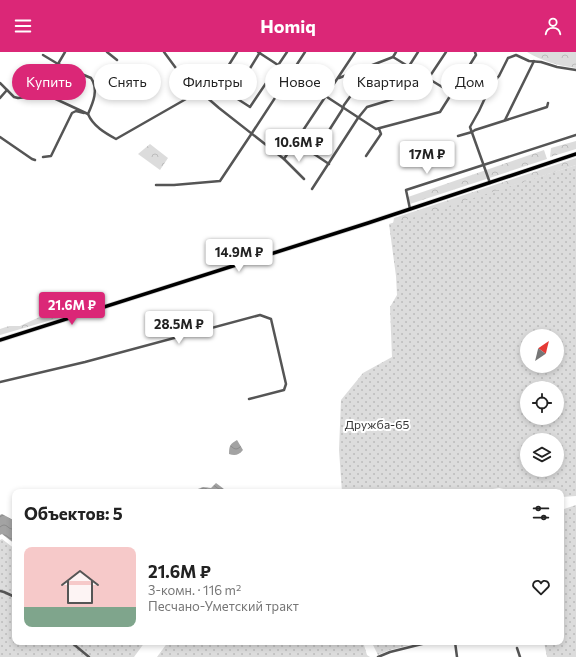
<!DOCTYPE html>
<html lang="ru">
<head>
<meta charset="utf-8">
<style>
  :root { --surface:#fff; --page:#f6f6f6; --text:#222; --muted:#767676; --accent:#db2777 }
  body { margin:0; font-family:Commissioner,sans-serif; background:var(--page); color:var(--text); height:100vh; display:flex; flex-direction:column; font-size:15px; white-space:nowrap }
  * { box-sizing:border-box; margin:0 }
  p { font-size:13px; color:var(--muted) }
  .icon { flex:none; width:22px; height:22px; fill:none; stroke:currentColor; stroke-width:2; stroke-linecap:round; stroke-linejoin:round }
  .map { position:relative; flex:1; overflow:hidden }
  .sheet { position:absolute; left:12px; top:437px; width:552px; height:156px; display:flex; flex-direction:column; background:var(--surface); border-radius:8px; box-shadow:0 2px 6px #0003 }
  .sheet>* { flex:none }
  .guide { position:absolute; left:12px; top:12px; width:552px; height:36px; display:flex; gap:8px }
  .needle { width:26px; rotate:35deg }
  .tools { position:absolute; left:520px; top:277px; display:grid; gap:8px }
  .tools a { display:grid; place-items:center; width:44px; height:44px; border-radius:50%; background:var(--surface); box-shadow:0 2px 6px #0003; font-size:20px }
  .price { position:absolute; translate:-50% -34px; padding:0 9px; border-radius:4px; background:#fff; color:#222; font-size:13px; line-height:26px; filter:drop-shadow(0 1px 2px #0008) }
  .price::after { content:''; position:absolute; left:50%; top:24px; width:12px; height:9px; margin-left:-6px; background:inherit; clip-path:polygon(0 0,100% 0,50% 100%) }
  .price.selected { background:var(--accent); color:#fff }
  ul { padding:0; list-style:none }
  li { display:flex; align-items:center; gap:12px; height:100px; padding:0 12px }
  li span { display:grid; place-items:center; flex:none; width:112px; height:80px; border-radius:8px; color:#555 }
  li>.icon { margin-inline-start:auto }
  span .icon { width:48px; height:48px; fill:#fffc; stroke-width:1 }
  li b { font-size:17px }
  h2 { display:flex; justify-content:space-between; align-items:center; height:48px; padding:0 12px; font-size:17px }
  .pill { padding:0 14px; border-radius:18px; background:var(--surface); box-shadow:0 2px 6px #0003; font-size:14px; line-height:36px }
  .pill.selected { background:var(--accent); color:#fff }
  header { display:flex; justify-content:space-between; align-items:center; height:52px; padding:0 12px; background:var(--accent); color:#fff; font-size:18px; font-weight:700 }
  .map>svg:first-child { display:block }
  .grass { fill:url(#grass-dots); fill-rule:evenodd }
  .forest { fill:url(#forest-crowns) }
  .water { fill:url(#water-waves) }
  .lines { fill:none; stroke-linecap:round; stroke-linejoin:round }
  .major-casing { stroke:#dbdbdb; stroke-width:5 }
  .minor { stroke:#555; stroke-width:2.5 }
  .major { stroke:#000; stroke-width:3.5 }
  .labels { text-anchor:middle; stroke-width:4; stroke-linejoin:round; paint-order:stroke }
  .park-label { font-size:12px; fill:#333; stroke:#fff }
</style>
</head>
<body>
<header><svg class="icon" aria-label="menu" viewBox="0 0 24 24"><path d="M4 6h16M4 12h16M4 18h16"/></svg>Homiq<svg class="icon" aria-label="person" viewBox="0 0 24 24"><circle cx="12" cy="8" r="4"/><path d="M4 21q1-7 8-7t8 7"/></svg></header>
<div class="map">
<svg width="576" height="605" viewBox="0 0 576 605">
  <defs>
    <pattern id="grass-dots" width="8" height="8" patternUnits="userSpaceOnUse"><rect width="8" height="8" fill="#dcdcdc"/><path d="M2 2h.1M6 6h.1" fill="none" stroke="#bbb" stroke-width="1.8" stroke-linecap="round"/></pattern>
    <pattern id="forest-crowns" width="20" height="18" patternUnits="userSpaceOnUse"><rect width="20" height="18" fill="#dcdcdc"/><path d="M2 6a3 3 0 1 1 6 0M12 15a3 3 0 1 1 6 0" fill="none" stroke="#bbb"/></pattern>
    <pattern id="water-waves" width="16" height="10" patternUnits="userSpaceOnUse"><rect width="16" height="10" fill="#a3a3a3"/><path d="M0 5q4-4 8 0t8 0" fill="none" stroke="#8b8b8b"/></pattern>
  </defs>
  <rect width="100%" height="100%" fill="#fff"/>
  <g class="grass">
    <path d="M 576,113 L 576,444 L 561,445 L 561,440 L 516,440 L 499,436 L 474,440 L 342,440 L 339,398 L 341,348 L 363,321 L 392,305 L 390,255 L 397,243 L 396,224 L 389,172 ZM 527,284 L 557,284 L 557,314 L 527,314 ZM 527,336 L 557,336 L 557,366 L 527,366 ZM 527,388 L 557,388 L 557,418 L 527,418 Z"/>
    <polygon points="576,453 576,605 547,605 544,590 561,590 561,458"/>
    <polygon points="2,487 15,497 15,590 145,590 134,605 0,605 0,488"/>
    <polygon points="168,590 363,590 367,603 370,605 157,605"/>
    <polygon points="370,590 421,590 390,598 378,603 373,593"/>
  </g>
  <g class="forest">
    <path d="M 527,0 L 576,0 L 576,16 C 559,14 542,9 527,0 Z"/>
    <polygon points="576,89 576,97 550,105 551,96"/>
    <polygon points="150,92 168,106 160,118 138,102"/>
    <polygon points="544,98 547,107 410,152 408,145"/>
    <polygon points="576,106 576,113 393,172 394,166"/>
    <polygon points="59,256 69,259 69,263 0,283 0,277 9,274 20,274"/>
  </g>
  <g class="water">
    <path d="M 237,388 L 243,398 C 239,403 235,404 229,402 C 229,394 230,392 237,388 Z"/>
    <polygon points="216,431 224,437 223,440 190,440 203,435 211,436"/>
    <polygon points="2,462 15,469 15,492 2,482 0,483 0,463"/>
  </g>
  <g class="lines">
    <defs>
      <polyline id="major" points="0,288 368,171 576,102"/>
    </defs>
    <use href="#major" class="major-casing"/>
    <g class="minor">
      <polyline points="107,0 117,8"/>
      <polyline points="164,0 181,23 219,56 284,107 304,127"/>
      <polyline points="258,0 376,77 440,60 476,3 475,0"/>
      <polyline points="260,0 233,44 250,55 287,0"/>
      <path d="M 43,3 L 58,12 L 91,26 C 99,37 93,51 88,62"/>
      <polyline points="393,5 452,41"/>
      <polyline points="339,26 393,5 396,0"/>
      <path d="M 0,31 L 14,45 L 18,46 L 47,43 L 88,62 C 93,74 105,81 116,87 L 200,39"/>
      <polyline points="0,46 7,38"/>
      <polyline points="28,46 58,12 65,0"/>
      <polyline points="210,47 215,35 237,0"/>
      <polyline points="505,68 534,9"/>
      <polyline points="458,84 472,80 475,78 547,55 548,51"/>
      <polyline points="0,85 32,107 35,108"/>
      <polyline points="296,90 329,112"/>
      <polyline points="314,102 342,58 344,53 352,42 404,22 418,0"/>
      <polyline points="366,104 381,82 379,77"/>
      <polyline points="43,105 51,104 72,61 76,59 84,61"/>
      <polyline points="284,107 355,0"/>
      <polyline points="490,131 470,75 479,59 491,33 499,24 508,6 516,3 529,9 541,10 557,15 576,18"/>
      <polyline points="156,133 174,133 220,129 252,81 305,0"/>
      <polyline points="312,137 358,66 367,55 420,39 446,0"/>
      <polyline points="410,157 406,138 576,83"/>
      <polyline points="0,330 85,310 260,263 271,267 286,332 284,338 249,347"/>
      <polyline points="0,539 4,540 15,545"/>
      <polyline points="71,590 89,605"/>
      <polyline points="455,590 457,605"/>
      <polyline points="517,596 520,605"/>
      <polyline points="378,605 390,600 430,590"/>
    </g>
    <use href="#major" class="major"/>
  </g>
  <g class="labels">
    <g class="park-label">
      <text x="377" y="377">Дружба-65</text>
    </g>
  </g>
</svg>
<div class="tools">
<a><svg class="needle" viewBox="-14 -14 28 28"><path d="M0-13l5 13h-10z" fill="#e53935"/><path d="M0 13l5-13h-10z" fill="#767676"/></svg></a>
<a><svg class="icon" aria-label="locate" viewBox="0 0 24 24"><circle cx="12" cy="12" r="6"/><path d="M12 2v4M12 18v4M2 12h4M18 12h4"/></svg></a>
<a><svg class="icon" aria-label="layers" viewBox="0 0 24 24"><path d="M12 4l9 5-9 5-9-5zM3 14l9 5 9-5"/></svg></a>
</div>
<b class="price" style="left:299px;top:111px">10.6M ₽</b>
<b class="price" style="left:427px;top:123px">17M ₽</b>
<b class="price" style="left:239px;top:221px">14.9M ₽</b>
<b class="price selected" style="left:72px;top:274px">21.6M ₽</b>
<b class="price" style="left:179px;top:293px">28.5M ₽</b>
<div class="guide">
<a class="pill selected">Купить</a>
<a class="pill">Снять</a>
<a class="pill">Фильтры</a>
<a class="pill">Новое</a>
<a class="pill">Квартира</a>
<a class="pill">Дом</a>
</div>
<section class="sheet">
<h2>Объектов: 5<svg class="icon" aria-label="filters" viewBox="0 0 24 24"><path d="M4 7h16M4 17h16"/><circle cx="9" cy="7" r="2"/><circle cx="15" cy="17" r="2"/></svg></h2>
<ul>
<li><span style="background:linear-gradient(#f6c9c9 75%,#7fa58c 0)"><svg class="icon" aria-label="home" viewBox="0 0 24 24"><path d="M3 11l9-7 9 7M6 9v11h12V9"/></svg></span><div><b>21.6M ₽</b><p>3-комн. · 116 m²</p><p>Песчано-Уметский тракт</p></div><svg class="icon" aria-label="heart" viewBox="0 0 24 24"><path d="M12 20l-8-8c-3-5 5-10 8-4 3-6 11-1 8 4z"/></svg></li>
</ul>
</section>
</div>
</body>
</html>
